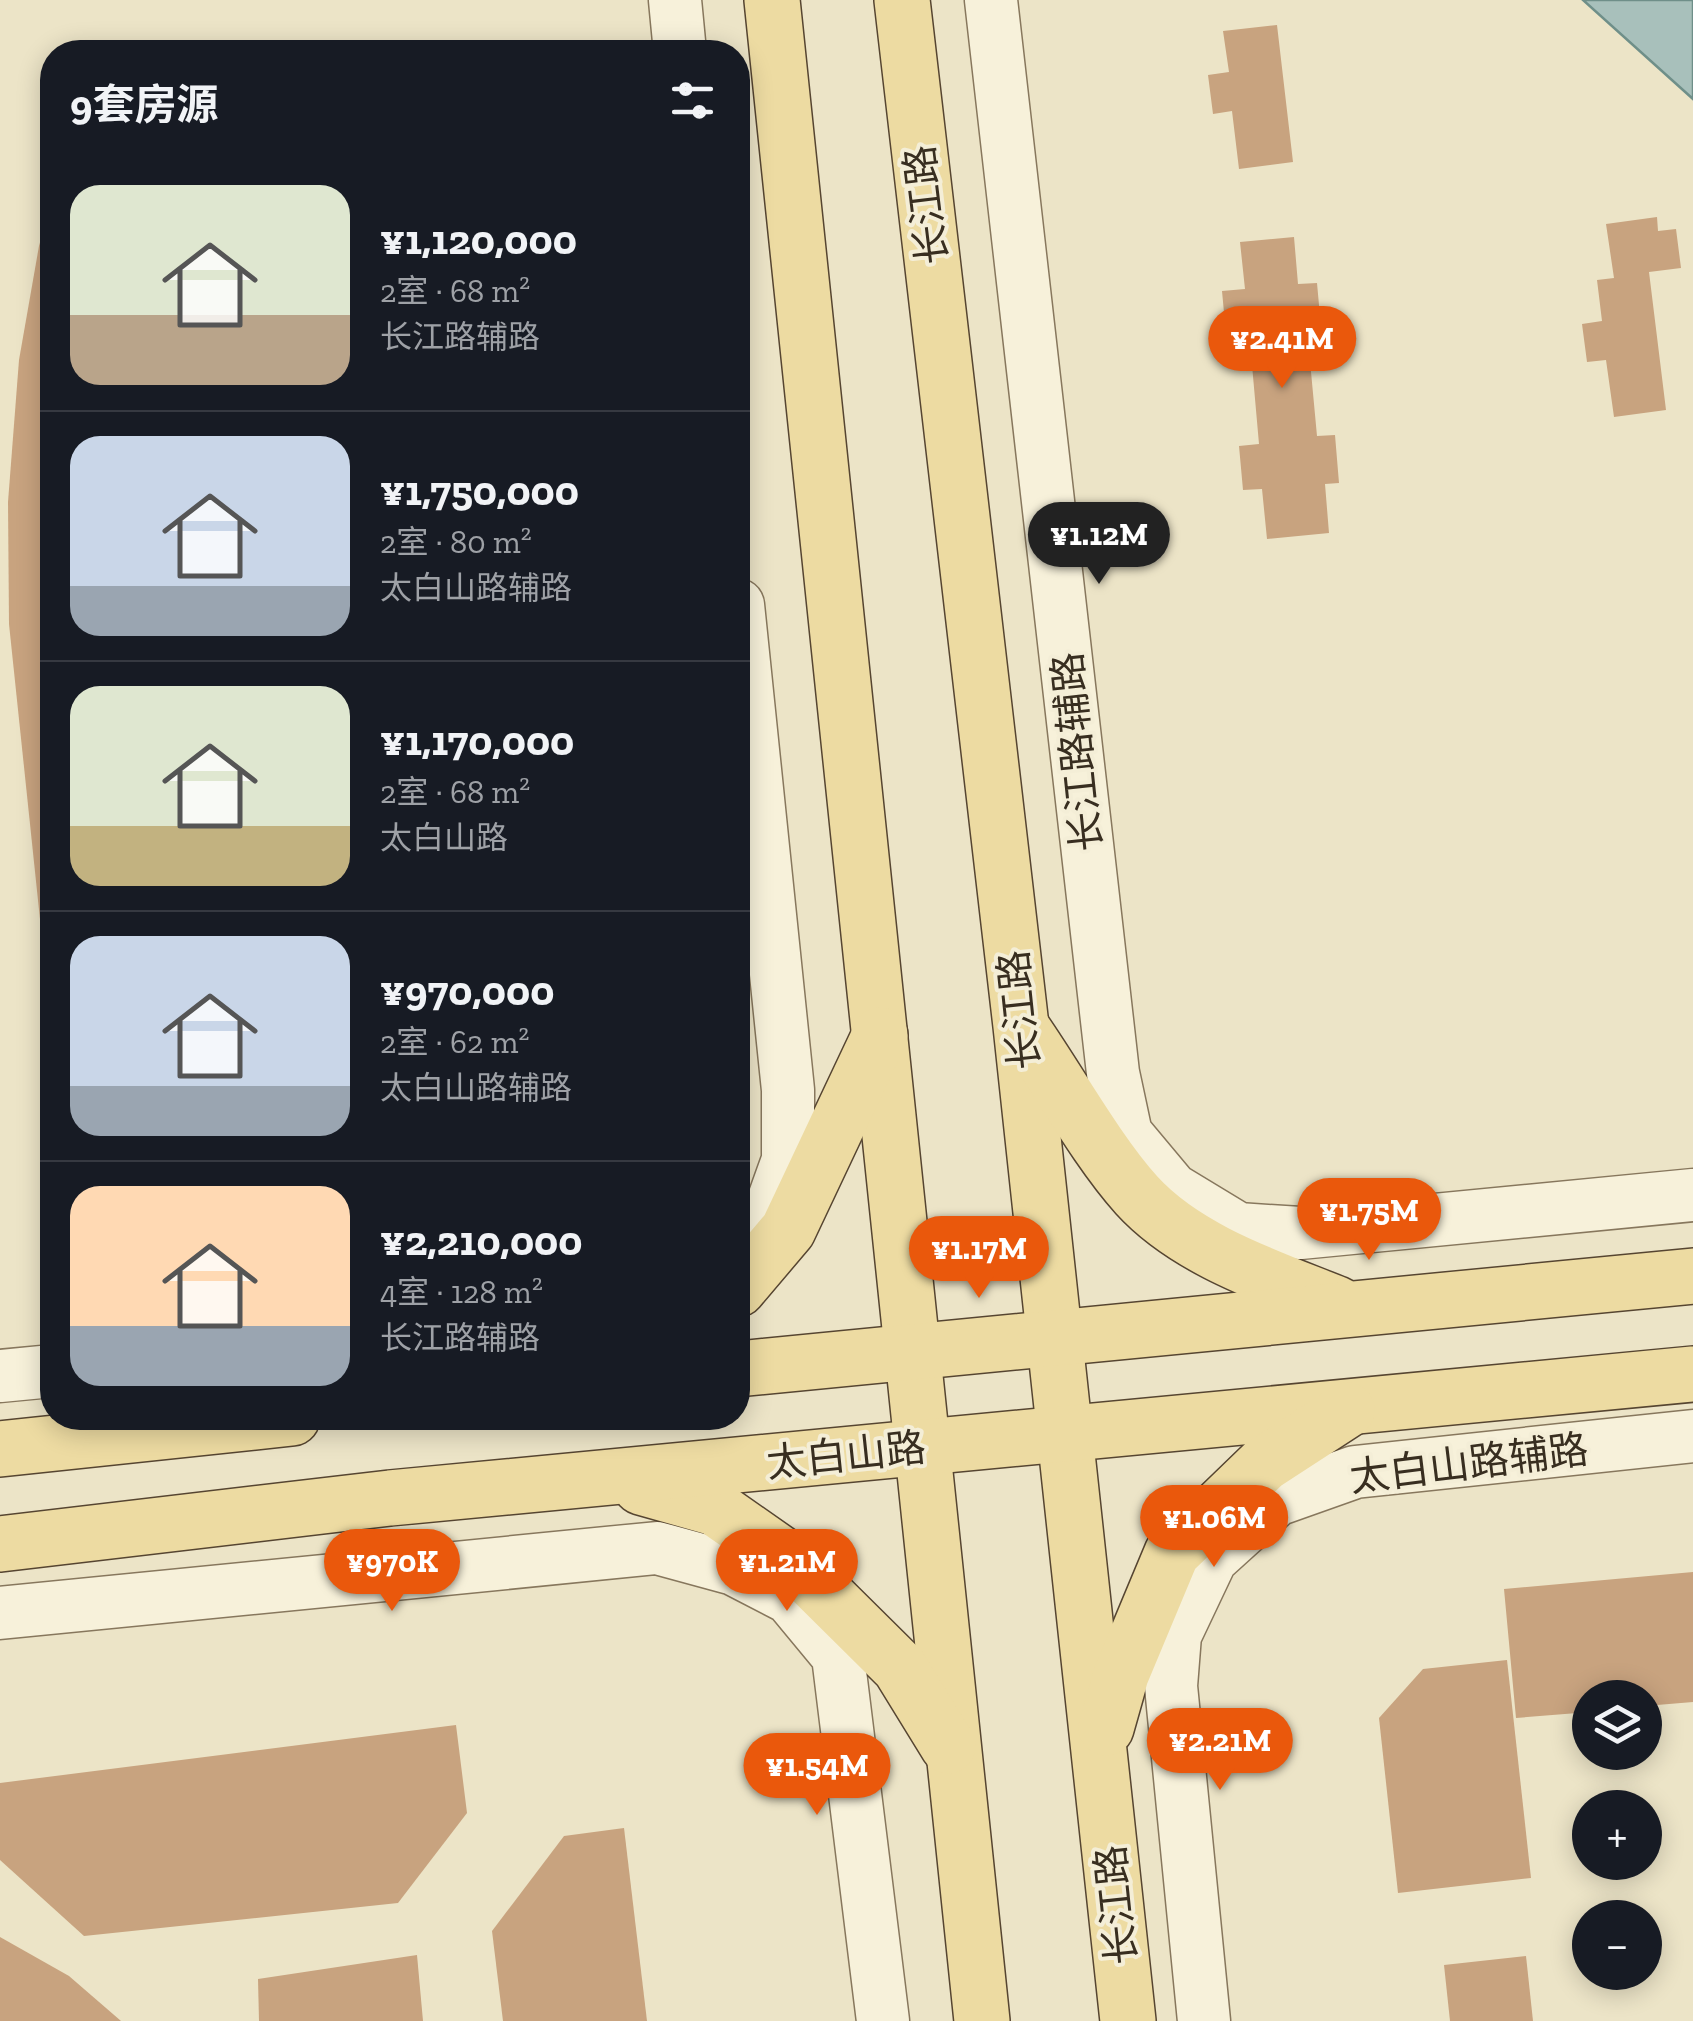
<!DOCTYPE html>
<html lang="zh">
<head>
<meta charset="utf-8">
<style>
  :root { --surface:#171b24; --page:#242831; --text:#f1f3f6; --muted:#9ea1a6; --line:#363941; --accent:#ea580c }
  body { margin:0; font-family:"Zilla Slab","Noto Sans SC",serif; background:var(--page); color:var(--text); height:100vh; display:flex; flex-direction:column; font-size:38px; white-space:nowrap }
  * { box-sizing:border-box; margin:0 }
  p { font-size:32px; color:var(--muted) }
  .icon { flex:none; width:55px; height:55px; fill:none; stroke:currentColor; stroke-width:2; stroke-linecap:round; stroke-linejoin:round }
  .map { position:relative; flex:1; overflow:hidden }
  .details { position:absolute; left:40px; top:40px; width:710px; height:1390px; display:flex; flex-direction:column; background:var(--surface); border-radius:40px; box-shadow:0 5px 25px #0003 }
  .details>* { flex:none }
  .buttons { position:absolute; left:1572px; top:1680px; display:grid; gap:20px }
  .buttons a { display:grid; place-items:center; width:90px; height:90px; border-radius:50%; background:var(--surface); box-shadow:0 5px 25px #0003; font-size:50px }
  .price { position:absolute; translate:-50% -85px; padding:0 22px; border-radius:35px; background:var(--accent); color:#fff; font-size:32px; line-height:65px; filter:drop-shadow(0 2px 5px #0008) }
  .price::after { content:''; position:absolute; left:50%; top:60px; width:30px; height:22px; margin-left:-15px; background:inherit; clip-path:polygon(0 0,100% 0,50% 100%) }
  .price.on { background:#222; color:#fff }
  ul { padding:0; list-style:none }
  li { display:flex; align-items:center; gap:30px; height:250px; padding:0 30px }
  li+li { border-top:2px solid var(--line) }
  li span { display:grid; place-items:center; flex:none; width:280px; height:200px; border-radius:30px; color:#555 }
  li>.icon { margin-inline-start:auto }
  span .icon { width:120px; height:120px; fill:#fffc; stroke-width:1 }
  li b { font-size:42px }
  h2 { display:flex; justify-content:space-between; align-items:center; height:120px; padding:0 30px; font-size:42px }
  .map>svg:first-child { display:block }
  .water { fill:#a8c0bb; stroke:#6f8f89; stroke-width:2.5 }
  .building { fill:#c8a37f }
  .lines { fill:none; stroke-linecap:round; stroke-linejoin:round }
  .minor-casing { stroke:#87775d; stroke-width:55 }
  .major-casing { stroke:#564531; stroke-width:58 }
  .minor { stroke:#f7f1da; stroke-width:52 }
  .major { stroke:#eddba2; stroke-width:55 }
  .labels { text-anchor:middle; stroke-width:8; stroke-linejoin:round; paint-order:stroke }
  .street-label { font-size:40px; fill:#382e20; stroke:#f4eed7 }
</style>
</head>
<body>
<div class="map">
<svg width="1693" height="2021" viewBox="0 0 1693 2021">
  <rect width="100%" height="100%" fill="#ece4c7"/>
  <polygon class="water" points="1583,0 1693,0 1693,99"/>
  <g class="building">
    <polygon points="1277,25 1293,162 1239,169 1232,111 1213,114 1208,75 1229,72 1223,31"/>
    <polygon points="51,201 52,1023 51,1024 9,624 8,502 19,360 39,246"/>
    <polygon points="1657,217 1658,231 1676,229 1681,268 1649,272 1666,410 1614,417 1606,360 1587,362 1582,324 1602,321 1597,280 1614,278 1606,224"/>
    <polygon points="1294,237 1298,284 1317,283 1321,327 1307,329 1317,436 1335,435 1339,483 1325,484 1329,533 1267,539 1262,489 1243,490 1239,446 1259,444 1249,331 1226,334 1222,291 1245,289 1240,242"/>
    <polygon points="1693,1572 1693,1702 1645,1706 1645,1698 1590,1698 1590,1712 1516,1718 1504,1589"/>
    <polygon points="1507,1660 1531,1878 1398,1893 1379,1718 1423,1669"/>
    <polygon points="456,1725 467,1813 398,1903 84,1936 0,1860 0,1783"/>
    <polygon points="624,1828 647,2021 503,2021 492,1931 564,1836"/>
    <polygon points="0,1937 69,1976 121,2021 0,2021"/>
    <polygon points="417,1955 423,2021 259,2021 258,1979"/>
    <polygon points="1526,1956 1533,2021 1450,2021 1444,1965"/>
  </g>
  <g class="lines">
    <defs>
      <g id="minor">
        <polyline points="675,0 680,52"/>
        <polyline points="991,0 1113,1073 1126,1134 1172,1189 1238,1229 1300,1233 1693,1195"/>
        <polyline points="738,605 788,1090 788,1160 760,1238 750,1247"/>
        <polyline points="0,1376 52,1371"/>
        <polyline points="0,1613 657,1548 734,1569 790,1598 838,1656 883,2021"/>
        <polyline points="1204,2021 1171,1686 1175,1635 1211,1559 1276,1500 1355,1472 1693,1436"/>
      </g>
      <g id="major">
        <polyline points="772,0 982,2021"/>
        <polyline points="902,0 1021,1026 1128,2021"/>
        <path d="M 1024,1031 C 1058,1080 1098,1152 1137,1195 C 1187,1250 1270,1277 1337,1304"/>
        <polyline points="738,1289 788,1230 880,1035"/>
        <polyline points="738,1369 1693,1276"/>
        <polyline points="0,1449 292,1418"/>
        <polyline points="641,1487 715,1508 795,1564 900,1668 948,1746"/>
        <polyline points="0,1544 390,1498 1693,1374"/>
        <polyline points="1106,1728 1121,1675 1172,1553 1264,1464 1347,1410"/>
      </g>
    </defs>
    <use href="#minor" class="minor-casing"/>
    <use href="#major" class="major-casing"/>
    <use href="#minor" class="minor"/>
    <use href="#major" class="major"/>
  </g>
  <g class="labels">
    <g class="street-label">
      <text transform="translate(926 205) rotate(-97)" y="14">长江路</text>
      <text transform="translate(1077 752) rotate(-96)" y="14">长江路辅路</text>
      <text transform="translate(1019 1010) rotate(-96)" y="14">长江路</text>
      <text transform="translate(846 1455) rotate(-6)" y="14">太白山路</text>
      <text transform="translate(1469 1463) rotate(-7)" y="14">太白山路辅路</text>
      <text transform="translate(1116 1905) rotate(-96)" y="14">长江路</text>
    </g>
  </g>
</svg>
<div class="buttons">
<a><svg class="icon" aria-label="layers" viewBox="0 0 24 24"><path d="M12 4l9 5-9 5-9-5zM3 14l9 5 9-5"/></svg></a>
<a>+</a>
<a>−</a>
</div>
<b class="price" style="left:1282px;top:391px">¥2.41M</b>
<b class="price on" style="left:1099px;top:587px">¥1.12M</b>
<b class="price" style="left:1369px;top:1263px">¥1.75M</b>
<b class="price" style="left:979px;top:1301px">¥1.17M</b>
<b class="price" style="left:1214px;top:1570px">¥1.06M</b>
<b class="price" style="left:392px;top:1614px">¥970K</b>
<b class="price" style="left:787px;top:1614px">¥1.21M</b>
<b class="price" style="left:1220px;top:1793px">¥2.21M</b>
<b class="price" style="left:817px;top:1818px">¥1.54M</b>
<section class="details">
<h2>9套房源<svg class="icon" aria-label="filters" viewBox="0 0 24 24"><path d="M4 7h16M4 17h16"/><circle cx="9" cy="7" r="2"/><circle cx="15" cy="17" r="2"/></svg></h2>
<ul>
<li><span style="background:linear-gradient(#dfe7d0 65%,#b9a48a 0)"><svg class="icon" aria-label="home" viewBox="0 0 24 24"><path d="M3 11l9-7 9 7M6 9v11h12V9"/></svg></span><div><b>¥1,120,000</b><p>2室 · 68 m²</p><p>长江路辅路</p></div></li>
<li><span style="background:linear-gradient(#c9d6e8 75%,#9aa5b1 0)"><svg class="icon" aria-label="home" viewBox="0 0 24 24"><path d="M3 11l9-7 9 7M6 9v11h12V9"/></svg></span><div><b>¥1,750,000</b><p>2室 · 80 m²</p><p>太白山路辅路</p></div></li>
<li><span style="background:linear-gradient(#dfe7d0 70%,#c2b280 0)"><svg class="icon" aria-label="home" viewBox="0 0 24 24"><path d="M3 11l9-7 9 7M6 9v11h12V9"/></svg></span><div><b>¥1,170,000</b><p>2室 · 68 m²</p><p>太白山路</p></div></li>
<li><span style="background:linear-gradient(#c9d6e8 75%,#9aa5b1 0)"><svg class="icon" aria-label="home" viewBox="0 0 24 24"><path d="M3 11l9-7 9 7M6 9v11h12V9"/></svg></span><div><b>¥970,000</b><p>2室 · 62 m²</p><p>太白山路辅路</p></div></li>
<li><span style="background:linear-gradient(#ffd9b3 70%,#9aa5b1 0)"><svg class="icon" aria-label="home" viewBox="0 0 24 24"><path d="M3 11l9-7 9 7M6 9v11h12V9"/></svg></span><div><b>¥2,210,000</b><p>4室 · 128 m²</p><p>长江路辅路</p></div></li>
</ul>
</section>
</div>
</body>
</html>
